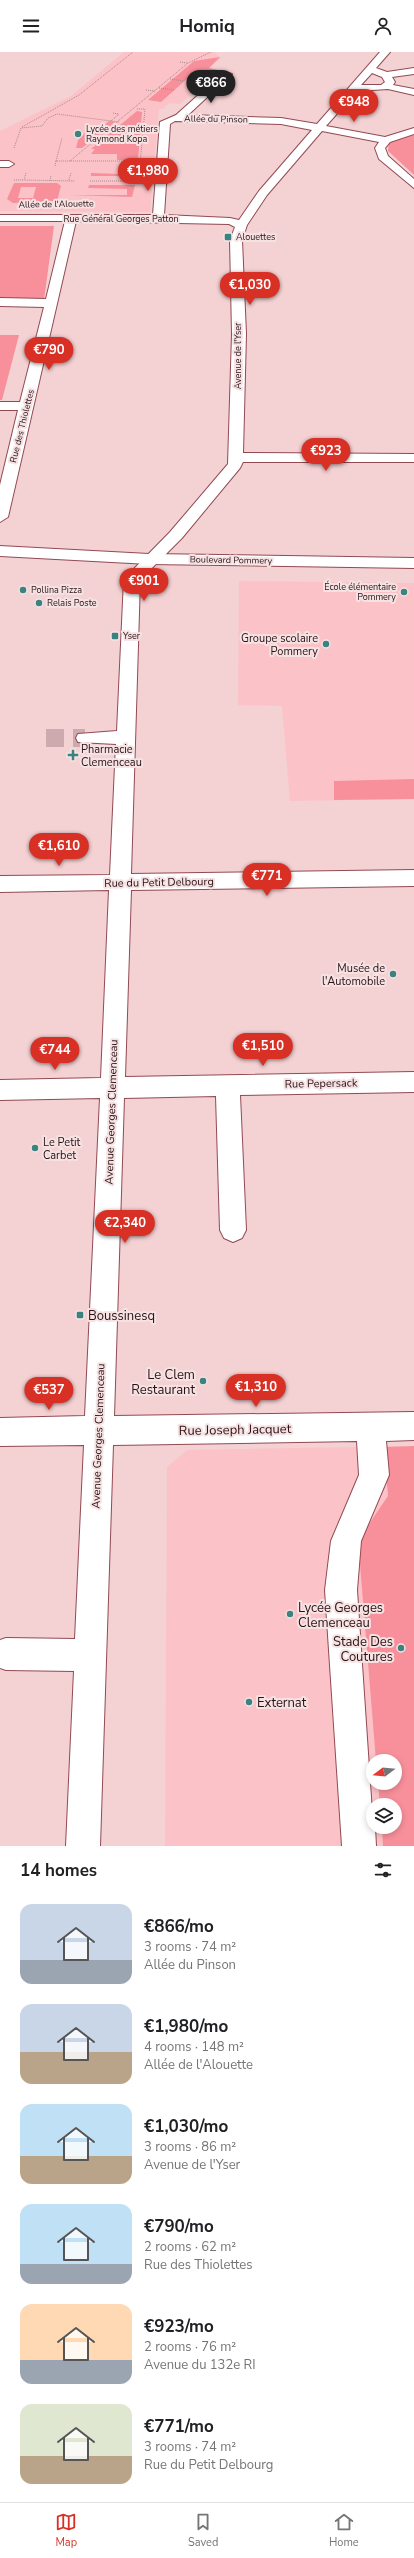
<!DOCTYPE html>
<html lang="en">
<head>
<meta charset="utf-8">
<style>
  :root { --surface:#fff; --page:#f6f6f6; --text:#202124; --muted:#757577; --line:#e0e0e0; --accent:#d93025 }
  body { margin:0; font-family:"Nunito Sans",sans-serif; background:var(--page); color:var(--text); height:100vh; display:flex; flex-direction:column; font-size:15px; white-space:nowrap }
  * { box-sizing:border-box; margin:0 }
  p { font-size:13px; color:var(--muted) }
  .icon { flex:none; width:22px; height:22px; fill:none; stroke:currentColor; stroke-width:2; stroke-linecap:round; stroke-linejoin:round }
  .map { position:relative; height:1794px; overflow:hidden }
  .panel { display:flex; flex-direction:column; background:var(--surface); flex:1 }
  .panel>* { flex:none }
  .needle { width:26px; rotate:254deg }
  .buttons { position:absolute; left:366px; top:1702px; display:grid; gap:8px }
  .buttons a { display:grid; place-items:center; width:36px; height:36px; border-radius:50%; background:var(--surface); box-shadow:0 2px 6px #0003; font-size:20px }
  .price { position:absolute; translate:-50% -34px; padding:0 9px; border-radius:14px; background:var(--accent); color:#fff; font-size:13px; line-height:26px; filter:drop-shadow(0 1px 2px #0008) }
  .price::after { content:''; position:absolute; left:50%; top:24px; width:12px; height:9px; margin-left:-6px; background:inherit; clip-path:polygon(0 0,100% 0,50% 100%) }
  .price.on { background:#222; color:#fff }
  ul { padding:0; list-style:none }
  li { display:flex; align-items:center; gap:12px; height:100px; padding:0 20px }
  li span { display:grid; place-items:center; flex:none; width:112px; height:80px; border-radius:12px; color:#555 }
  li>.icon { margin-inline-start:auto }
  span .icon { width:48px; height:48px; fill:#fffc; stroke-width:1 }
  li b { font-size:17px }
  h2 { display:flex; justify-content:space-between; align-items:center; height:48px; padding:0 20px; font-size:17px }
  header { display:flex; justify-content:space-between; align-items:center; height:52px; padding:0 20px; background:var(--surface); font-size:18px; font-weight:700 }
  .tab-bar { display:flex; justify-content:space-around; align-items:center; height:56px; border-top:1px solid var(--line); background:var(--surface); font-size:11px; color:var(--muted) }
  .tab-bar a { display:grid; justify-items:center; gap:2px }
  .tab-bar .on { color:var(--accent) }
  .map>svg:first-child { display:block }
  .built { fill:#fbc3c7; fill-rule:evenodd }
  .green { fill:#f8909b; fill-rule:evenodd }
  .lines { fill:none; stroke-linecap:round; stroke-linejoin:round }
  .minor-tunnel { stroke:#ccaaad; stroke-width:18; stroke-dasharray:18 9; stroke-linecap:butt }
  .minor-casing { stroke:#924a52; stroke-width:2 }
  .major-casing { stroke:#924a52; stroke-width:2 }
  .path { stroke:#aa898c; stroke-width:1; stroke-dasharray:1 1; stroke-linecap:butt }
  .minor { fill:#fff; fill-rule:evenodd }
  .major { fill:#fff; fill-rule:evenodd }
  .poi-dot { fill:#3a8381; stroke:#f5e3e4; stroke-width:1.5 }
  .labels { text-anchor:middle; stroke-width:4; stroke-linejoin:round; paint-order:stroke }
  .far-street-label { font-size:9px; fill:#2d1014; stroke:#f5e3e4 }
  .far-poi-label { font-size:9px; fill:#2d1014; stroke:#f5e3e4; text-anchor:start }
  .poi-label { font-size:11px; fill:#2d1014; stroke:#f5e3e4; text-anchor:end }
  .street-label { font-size:11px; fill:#2d1014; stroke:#f5e3e4 }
  .near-poi-label { font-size:13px; fill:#2d1014; stroke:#f5e3e4; text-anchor:start }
  .near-street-label { font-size:13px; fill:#2d1014; stroke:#f5e3e4 }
</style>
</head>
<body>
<header><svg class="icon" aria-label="menu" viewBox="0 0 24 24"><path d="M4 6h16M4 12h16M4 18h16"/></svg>Homiq<svg class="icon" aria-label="person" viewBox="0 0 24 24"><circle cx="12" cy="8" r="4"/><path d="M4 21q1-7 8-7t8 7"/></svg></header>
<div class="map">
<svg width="414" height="1794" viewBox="0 0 414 1794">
  <rect width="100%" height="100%" fill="#f4d1d3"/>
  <g class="built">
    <polygon points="124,0 214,0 221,6 209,16 218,18 180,52 169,51 163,57 159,57 153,122 148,123 146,136 152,137 150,160 0,159 0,79 71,44"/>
    <polygon points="239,529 414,531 414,747 290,749 282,654 238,653"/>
    <path d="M 414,1394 L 414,1794 L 165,1794 L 167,1415 L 187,1398 ZM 373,1709 L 395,1709 L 395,1731 L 373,1731 ZM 373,1753 L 395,1753 L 395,1775 L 373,1775 Z"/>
  </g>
  <g class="green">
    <polygon points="220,5 209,16 218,18 216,20 197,18 161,50 148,48 194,9"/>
    <polygon points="137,59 142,60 138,108 117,108 117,102 91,102 95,97 91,97"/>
    <polygon points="109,69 115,70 82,96 76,96 78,88 88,78 97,79"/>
    <polygon points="414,80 414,123 388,99 389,89"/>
    <polygon points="122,111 136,113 138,119 128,124 91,124 91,121 122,122 130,119 131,117 118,114"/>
    <path d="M 14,131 L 57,131 L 61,134 L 57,149 L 13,151 L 7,147 ZM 21,135 L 36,135 L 33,146 L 18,146 Z"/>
    <polygon points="89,133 135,133 132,145 69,143 127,143 127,137 88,136"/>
    <polygon points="0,174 54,174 44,248 0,247"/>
    <polygon points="0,283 19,283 2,348 0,348"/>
    <polygon points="414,727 414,747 334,748 334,729"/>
    <polygon points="414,1394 414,1794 383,1794 382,1775 395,1775 395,1753 380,1753 378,1731 395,1731 395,1709 376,1709 358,1488 388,1444 384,1395"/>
  </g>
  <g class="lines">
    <polyline class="minor-tunnel" points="46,686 85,686"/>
    <defs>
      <g id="minor">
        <path d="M 380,0 L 390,0 L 376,16 L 387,20 L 414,16 L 414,22 L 392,25 L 395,30 L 393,33 L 414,37 L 414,43 L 388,37 L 357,39 L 326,74 L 385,85 L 414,76 L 414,82 L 390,90 L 385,96 L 388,104 L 414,127 L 414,136 L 379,107 L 375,96 L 379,90 L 322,79 L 267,143 L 247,173 L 242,188 L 246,282 L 243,401 L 414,402 L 414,410 L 243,410 L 240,416 L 182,486 L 140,528 L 131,822 L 414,818 L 414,834 L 131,838 L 125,1025 L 414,1020 L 414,1040 L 240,1043 L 246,1178 L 242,1186 L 233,1190 L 224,1186 L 220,1178 L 216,1044 L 124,1046 L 114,1364 L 414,1360 L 414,1388 L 386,1389 L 389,1423 L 361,1489 L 357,1538 L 373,1775 L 375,1775 L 376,1794 L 342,1794 L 325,1538 L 331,1489 L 359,1423 L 357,1389 L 113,1393 L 100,1794 L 66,1794 L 74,1619 L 6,1618 L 0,1616 L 0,1588 L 6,1586 L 75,1587 L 84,1393 L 0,1394 L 0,1366 L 85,1364 L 100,1046 L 0,1048 L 0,1028 L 101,1026 L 109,838 L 0,840 L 0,824 L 110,823 L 116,692 L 78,690 L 76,686 L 78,682 L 117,679 L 124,527 L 170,480 L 228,412 L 232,282 L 230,188 L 235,175 L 229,172 L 76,169 L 8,465 L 0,470 L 0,433 L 18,358 L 0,358 L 0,350 L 20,350 L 44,255 L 0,254 L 0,246 L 46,247 L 65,169 L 0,169 L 0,163 L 153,163 L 160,70 L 176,63 L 224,20 L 232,22 L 188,63 L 281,66 L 317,72 ZM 372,21 L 382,25 L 385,30 L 381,33 L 361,33 ZM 175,69 L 281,72 L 312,78 L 259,139 L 239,168 L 230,166 L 164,163 L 170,72 Z"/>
        <polygon points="0,109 9,109 14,112 9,115 0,115"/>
      </g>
      <polygon id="major" points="0,494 149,502 414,506 414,516 149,512 0,504"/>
    </defs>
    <use href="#minor" class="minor-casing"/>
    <use href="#major" class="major-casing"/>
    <g class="path">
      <polyline points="180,10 187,11"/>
      <polyline points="170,27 184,29"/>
      <polyline points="159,36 174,38"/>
      <polyline points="146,38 155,39"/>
      <polyline points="137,57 145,57 140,112"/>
      <polyline points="113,61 118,62"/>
      <polyline points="111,69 119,62"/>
      <polyline points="22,75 79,43 133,0"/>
      <polyline points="14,96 21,76 42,74 48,66 57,62 119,70"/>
      <polyline points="56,109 62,86"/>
      <polyline points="70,109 188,11 211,0"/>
      <polyline points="55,114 56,109 127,109 142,113"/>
      <polyline points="26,121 24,128 75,129"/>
      <polyline points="14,128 24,128"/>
      <polyline points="69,128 71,121"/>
      <polyline points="50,129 51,123"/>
      <polyline points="90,129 142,129"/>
    </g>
    <use href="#minor" class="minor"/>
    <use href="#major" class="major"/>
  </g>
  <g class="poi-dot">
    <circle cx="78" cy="82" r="4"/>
    <rect x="224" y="181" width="8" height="8" rx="2"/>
    <circle cx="23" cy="538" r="4"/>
    <circle cx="404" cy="540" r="4"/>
    <circle cx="39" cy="551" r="4"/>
    <rect x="111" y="580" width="8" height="8" rx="2"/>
    <circle cx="326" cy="592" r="4"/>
    <path d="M71 697h4v4h4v4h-4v4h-4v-4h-4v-4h4z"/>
    <circle cx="393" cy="922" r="4"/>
    <circle cx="35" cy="1096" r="4"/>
    <rect x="76" y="1259" width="8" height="8" rx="2"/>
    <circle cx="203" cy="1329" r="4"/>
    <circle cx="290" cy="1562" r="4"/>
    <circle cx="401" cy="1596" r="4"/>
    <circle cx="249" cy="1650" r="4"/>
  </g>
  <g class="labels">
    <g class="far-street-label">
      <text transform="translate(216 67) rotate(1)" y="3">Allée du Pinson</text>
      <text transform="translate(56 152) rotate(-1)" y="3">Allée de l'Alouette</text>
      <text x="121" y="170">Rue Général Georges Patton</text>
      <text transform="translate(238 304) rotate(-90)" y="3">Avenue de l'Yser</text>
      <text transform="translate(22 374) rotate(-76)" y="3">Rue des Thiolettes</text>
      <text transform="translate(231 508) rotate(1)" y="3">Boulevard Pommery</text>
    </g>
    <g class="far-poi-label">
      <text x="86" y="80">Lycée des métiers<tspan x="86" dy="10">Raymond Kopa</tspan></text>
      <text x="236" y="188">Alouettes</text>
      <text x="396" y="538" text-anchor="end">École élémentaire<tspan x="396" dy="10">Pommery</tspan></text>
      <text x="31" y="541">Pollina Pizza</text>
      <text x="47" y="554">Relais Poste</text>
      <text x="123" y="587">Yser</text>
    </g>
    <g class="poi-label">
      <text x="318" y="590">Groupe scolaire<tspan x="318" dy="13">Pommery</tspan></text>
      <text x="81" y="701" text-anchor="start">Pharmacie<tspan x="81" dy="13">Clemenceau</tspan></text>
      <text x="385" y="920">Musée de<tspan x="385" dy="13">l'Automobile</tspan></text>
      <text x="43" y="1094" text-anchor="start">Le Petit<tspan x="43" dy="13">Carbet</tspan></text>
    </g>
    <g class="street-label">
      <text transform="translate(159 830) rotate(-1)" y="4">Rue du Petit Delbourg</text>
      <text transform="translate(321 1031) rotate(-1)" y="4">Rue Pepersack</text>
      <text transform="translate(111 1060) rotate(-88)" y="4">Avenue Georges Clemenceau</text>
      <text transform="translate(98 1384) rotate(-88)" y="4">Avenue Georges Clemenceau</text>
    </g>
    <g class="near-poi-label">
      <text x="88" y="1268">Boussinesq</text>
      <text x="195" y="1327" text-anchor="end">Le Clem<tspan x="195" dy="15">Restaurant</tspan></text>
      <text x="298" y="1560">Lycée Georges<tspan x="298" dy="15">Clemenceau</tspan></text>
      <text x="393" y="1594" text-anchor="end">Stade Des<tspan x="393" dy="15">Coutures</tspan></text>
      <text x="257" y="1655">Externat</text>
    </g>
    <g class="near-street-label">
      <text transform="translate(235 1377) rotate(-1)" y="5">Rue Joseph Jacquet</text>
    </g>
  </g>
</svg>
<div class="buttons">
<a><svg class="needle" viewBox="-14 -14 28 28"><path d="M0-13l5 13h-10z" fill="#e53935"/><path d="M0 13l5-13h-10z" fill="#757577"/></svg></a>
<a><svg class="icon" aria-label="layers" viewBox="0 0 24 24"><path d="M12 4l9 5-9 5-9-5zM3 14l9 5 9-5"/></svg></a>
</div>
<b class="price on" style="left:211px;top:52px">€866</b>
<b class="price" style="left:354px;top:71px">€948</b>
<b class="price" style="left:148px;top:140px">€1,980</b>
<b class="price" style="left:250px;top:254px">€1,030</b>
<b class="price" style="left:49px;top:319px">€790</b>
<b class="price" style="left:326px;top:420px">€923</b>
<b class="price" style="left:144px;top:550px">€901</b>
<b class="price" style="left:59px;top:815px">€1,610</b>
<b class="price" style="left:267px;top:845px">€771</b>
<b class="price" style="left:263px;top:1015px">€1,510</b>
<b class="price" style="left:55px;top:1019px">€744</b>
<b class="price" style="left:125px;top:1192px">€2,340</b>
<b class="price" style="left:256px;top:1356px">€1,310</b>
<b class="price" style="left:49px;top:1359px">€537</b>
</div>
<section class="panel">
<h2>14 homes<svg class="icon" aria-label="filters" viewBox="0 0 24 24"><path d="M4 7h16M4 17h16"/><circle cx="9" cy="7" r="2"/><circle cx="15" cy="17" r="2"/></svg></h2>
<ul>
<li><span style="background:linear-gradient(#c9d6e8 70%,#9aa5b1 0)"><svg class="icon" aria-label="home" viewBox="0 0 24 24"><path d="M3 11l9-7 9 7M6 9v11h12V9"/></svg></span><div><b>€866/mo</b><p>3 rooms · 74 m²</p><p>Allée du Pinson</p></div></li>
<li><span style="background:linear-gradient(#c9d6e8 60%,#b9a48a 0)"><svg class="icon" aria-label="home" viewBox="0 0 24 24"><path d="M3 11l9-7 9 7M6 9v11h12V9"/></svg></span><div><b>€1,980/mo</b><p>4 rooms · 148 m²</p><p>Allée de l'Alouette</p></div></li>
<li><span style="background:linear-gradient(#bfe0f5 65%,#b9a48a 0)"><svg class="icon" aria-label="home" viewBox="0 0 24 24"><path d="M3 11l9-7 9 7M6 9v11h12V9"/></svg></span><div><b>€1,030/mo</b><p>3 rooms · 86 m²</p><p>Avenue de l'Yser</p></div></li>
<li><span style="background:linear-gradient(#bfe0f5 75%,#9aa5b1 0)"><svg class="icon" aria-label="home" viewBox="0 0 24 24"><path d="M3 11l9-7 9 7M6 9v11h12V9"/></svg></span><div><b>€790/mo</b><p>2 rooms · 62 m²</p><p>Rue des Thiolettes</p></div></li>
<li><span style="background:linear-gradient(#ffd9b3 70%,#9aa5b1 0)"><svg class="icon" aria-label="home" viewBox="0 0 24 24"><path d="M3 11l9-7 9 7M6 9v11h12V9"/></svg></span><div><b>€923/mo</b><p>2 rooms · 76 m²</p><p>Avenue du 132e RI</p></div></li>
<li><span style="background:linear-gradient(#dfe7d0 65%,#b9a48a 0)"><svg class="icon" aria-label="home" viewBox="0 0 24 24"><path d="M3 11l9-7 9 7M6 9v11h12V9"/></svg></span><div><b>€771/mo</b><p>3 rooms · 74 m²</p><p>Rue du Petit Delbourg</p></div></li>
</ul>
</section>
<nav class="tab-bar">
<a class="on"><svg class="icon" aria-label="map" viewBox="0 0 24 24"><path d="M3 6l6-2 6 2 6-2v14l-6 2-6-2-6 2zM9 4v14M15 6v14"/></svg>Map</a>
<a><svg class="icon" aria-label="saved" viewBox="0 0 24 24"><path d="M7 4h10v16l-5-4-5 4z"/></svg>Saved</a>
<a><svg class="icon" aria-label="home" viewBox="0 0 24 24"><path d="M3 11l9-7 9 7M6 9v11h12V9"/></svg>Home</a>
</nav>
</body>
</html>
